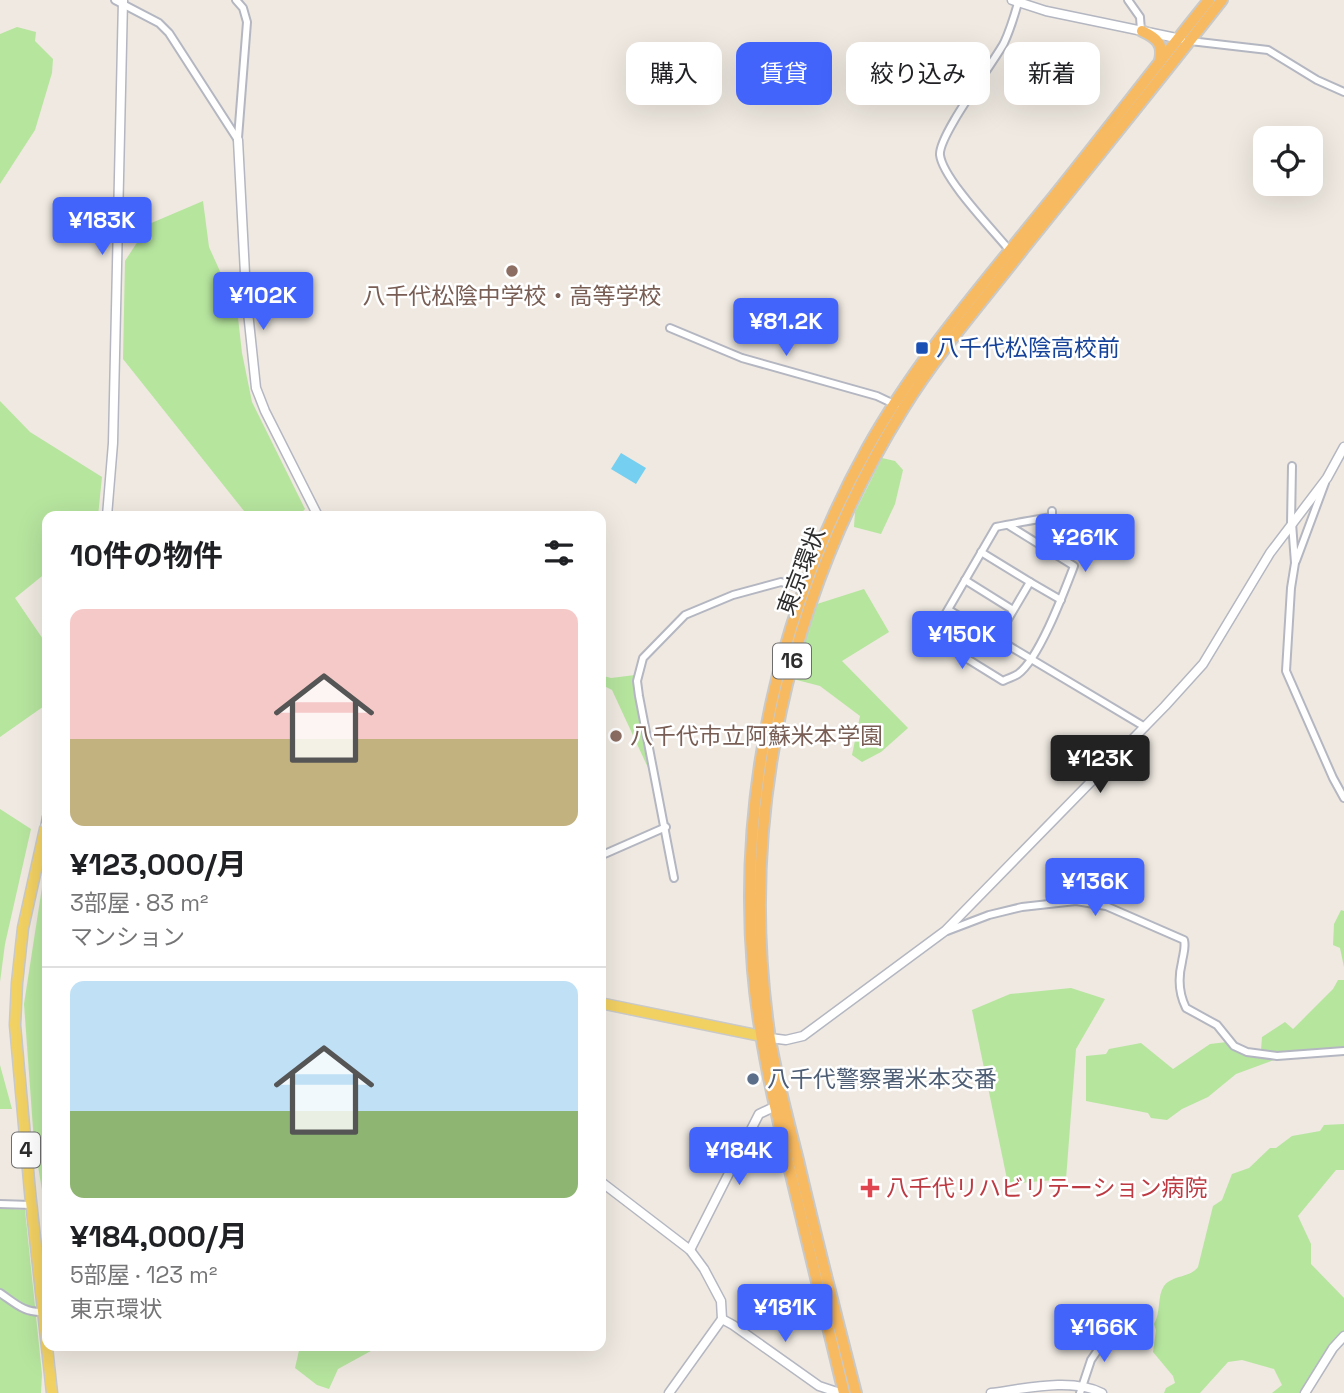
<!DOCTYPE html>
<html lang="ja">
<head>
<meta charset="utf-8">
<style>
  :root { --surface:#fff; --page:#f2f2f2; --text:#202124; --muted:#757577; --line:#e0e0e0; --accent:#4264fb }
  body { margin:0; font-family:"Space Grotesk","Noto Sans JP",sans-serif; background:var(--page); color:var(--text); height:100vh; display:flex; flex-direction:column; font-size:26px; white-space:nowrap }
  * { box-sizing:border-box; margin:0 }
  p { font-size:23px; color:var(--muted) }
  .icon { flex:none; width:38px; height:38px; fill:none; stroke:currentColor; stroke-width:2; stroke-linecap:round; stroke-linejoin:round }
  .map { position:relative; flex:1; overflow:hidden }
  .drawer { position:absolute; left:42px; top:511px; width:564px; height:840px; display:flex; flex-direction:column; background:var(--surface); border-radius:14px; box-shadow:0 7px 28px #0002 }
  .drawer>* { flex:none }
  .hud { position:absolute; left:626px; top:42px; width:612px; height:63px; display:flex; gap:14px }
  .controls { position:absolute; left:1253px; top:126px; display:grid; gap:14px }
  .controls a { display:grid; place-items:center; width:70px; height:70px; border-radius:14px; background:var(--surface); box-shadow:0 7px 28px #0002; font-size:35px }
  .price { position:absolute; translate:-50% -60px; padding:0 16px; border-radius:7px; background:var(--accent); color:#fff; font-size:23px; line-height:46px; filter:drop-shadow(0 2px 4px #0008) }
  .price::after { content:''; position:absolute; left:50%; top:42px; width:21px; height:16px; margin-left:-10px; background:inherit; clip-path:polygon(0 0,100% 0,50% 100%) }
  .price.selected { background:#222; color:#fff }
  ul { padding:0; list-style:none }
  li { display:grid; align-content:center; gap:14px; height:371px; padding:0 28px }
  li+li { border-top:2px solid var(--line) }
  li span { display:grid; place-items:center; height:217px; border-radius:14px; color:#555 }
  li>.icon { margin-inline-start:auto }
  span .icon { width:126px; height:126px; fill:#fffc; stroke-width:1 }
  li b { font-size:30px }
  h2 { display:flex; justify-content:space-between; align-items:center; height:84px; padding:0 28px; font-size:30px }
  .pill { padding:0 24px; border-radius:14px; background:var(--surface); box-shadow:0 7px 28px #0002; font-size:24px; line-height:63px }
  .pill.selected { background:var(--accent); color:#fff }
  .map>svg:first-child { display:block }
  .green { fill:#b6e59e }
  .water { fill:#75cff0 }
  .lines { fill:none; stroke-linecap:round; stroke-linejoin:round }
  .minor-casing { stroke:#b4b7c1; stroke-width:10 }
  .tertiary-casing { stroke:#b4b7c1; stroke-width:11 }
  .primary-casing { stroke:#c9c9c9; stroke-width:13 }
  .trunk-casing { stroke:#c9c9c9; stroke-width:14 }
  .minor { stroke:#fff; stroke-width:6 }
  .tertiary { stroke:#fff; stroke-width:8 }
  .primary { stroke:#f2d163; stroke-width:10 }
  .trunk { stroke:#f8ba60; stroke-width:10 }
  .education-dot { fill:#8d6e63; stroke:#fff; stroke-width:2.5 }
  .transit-dot { fill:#1a4fb4; stroke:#fff; stroke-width:2.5 }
  .service-dot { fill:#5c6f8a; stroke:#fff; stroke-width:2.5 }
  .health-dot { fill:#e0444e; stroke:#fff; stroke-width:2.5 }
  .labels { text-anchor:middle; stroke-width:5; stroke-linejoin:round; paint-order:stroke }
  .shield { fill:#fff; stroke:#6d6d6d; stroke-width:2 }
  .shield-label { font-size:21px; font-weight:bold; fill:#2e2e2e }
  .education-label { font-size:23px; fill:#785e54; stroke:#fff }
  .transit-label { font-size:23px; fill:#164399; stroke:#fff; text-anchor:start }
  .street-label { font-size:23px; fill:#2e2e2e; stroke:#fff }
  .service-label { font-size:23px; fill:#4e5e75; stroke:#fff; text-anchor:start }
  .health-label { font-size:23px; fill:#be3a42; stroke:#fff; text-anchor:start }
</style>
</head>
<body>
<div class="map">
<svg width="1344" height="1393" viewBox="0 0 1344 1393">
  <rect width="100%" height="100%" fill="#efe9e1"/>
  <g class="green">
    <polygon points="17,27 36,32 35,41 53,59 52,73 35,130 0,184 0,34"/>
    <polygon points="203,201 209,247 237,309 242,353 252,402 305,509 299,516 240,516 244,511 123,359 125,261 149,224"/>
    <polygon points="0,401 30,432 102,477 98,516 47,516 47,572 15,598 47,645 47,704 0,737"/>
    <polygon points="882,458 895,461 903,470 895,504 881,534 854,527 855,512"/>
    <polygon points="864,589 889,632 842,661 908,728 881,752 862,762 852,755 860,716 820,686 793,679 810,620 817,604"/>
    <polygon points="600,675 611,678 635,675 636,695 650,772 612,690 600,684"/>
    <polygon points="0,809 31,829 5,944 0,982"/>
    <polygon points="47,855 47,1193 43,1196 34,1142 24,1004"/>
    <polygon points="1341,910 1344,911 1344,967 1340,948 1333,945 1334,924"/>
    <polygon points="1338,980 1344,980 1344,1046 1342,1049 1299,1051 1236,1074 1208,1097 1182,1109 1167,1120 1151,1118 1148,1113 1086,1101 1086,1056 1106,1054 1109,1049 1141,1043 1173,1069 1210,1044 1227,1042 1233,1047 1258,1054 1261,1050 1262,1037 1285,1022 1293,1029 1333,989"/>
    <polygon points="1071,988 1105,999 1076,1049 1066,1179 1008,1184 972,1010 1010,994"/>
    <polygon points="0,1065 12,1109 0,1109"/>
    <path d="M 1344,1124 L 1344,1170 L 1336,1170 L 1298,1216 L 1311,1244 L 1311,1264 L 1344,1298 L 1344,1332 L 1334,1339 L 1300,1393 L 1272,1393 L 1282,1385 L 1274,1369 L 1242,1360 L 1228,1362 L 1200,1393 L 1164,1393 L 1166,1388 L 1175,1383 L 1173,1376 L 1153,1352 L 1156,1330 L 1154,1324 C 1161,1313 1157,1296 1164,1286 C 1172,1275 1190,1278 1198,1267 L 1213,1206 L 1222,1200 L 1232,1174 L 1249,1168 L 1270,1148 L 1276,1148 L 1292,1136 L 1320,1131 L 1324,1125 Z"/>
    <polygon points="0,1208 25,1210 42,1374 41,1393 0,1393"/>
    <polygon points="300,1346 380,1346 338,1369 329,1389 317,1385 295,1368"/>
  </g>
  <polygon class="water" points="621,453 646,468 636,484 611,469"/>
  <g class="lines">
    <defs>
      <g id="minor">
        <polyline points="115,0 159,23 169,33 238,140"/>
        <polyline points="236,0 243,8 247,22 238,138"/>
        <polyline points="1128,0 1140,17 1141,31"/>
        <polyline points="1190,41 1268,50 1317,80 1344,92"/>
        <path d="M 1010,251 C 994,231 943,179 940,155 C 938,136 992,65 1004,43 C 1010,30 1014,17 1018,3"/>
        <polyline points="670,328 742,358 877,396 896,405"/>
        <polyline points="1292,523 1295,563 1291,588 1286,671 1333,778 1344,798"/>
        <polyline points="1291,524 1292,466"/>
        <path d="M 1008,525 L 1074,566 C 1064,592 1039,659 1018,674 C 1014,677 1008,678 1003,681 L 932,637 L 996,527 C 1015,523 1034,520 1052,517 L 1052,511"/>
        <polyline points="981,552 1030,582"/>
        <polyline points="1296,561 1325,483"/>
        <polyline points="965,580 1013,610"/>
        <polyline points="949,610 1145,727"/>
        <polyline points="997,638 1030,582 1061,600"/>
        <polyline points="600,856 666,827"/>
        <polyline points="674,878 639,696 637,681 643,658 685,615 733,595 781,582 804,589"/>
        <path d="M 947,931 L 989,915 L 1022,907 L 1076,901 L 1106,906 L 1184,940 C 1186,948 1183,954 1182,962 C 1178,978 1179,994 1186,1008 L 1217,1025 L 1234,1046 L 1247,1052 L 1277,1056 L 1344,1051"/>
        <polyline points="0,1204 31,1205"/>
        <path d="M 0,1293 C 15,1303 24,1313 43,1312"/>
        <polyline points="1080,1393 1091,1360 1108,1335"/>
      </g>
      <g id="tertiary">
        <polyline points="1012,0 1046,11 1181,39"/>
        <polyline points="238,140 246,293 256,388 265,411 318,516"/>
        <polyline points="107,516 113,443 123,0"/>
        <polyline points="45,829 47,817"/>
        <polyline points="770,1038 786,1040 803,1036 945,931 1165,706 1203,664 1270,553 1327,478 1344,447"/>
        <polyline points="600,1181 690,1250 704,1269 721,1301 722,1319 669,1393"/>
        <polyline points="690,1250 759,1114 774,1107"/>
        <polyline points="722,1319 733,1325 819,1386 840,1393"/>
        <path d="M 991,1393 C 1023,1389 1072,1377 1102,1393"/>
        <polyline points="1305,1393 1333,1348 1344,1336"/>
      </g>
      <g id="primary">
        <polyline points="47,830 45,829 23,928 17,983 15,1025 30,1192 52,1393"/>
        <polyline points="600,1003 766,1037"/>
      </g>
      <g id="trunk">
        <path d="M 1142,31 C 1157,38 1164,44 1160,61"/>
        <path d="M 844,1393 C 827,1323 810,1253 793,1183 C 776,1112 759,1043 753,970 C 738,791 780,606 867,449 C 916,361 983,284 1046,206 C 1101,138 1154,68 1209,0"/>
        <path d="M 856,1393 C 836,1315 816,1238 798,1160 C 788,1120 777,1080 770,1039 C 737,820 787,596 903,409 C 938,352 983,301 1024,248 C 1090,166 1157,83 1222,0"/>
      </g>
    </defs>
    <use href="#minor" class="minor-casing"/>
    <use href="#tertiary" class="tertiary-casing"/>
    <use href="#primary" class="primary-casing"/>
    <use href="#trunk" class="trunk-casing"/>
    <use href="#minor" class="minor"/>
    <use href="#tertiary" class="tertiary"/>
    <use href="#primary" class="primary"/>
    <use href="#trunk" class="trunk"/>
  </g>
  <g class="education-dot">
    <circle cx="512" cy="271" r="7"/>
    <circle cx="616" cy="736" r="7"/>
  </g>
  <rect class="transit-dot" x="915" y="341" width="14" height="14" rx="3.5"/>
  <circle class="service-dot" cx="753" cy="1079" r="7"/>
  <path class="health-dot" d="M866.5 1177.5h7v7h7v7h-7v7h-7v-7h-7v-7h7z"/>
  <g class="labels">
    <g class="shield">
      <rect x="773" y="643.5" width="38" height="35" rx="5"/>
      <rect x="12" y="1132.5" width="28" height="35" rx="5"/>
    </g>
    <g class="shield-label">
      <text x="792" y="668">16</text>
      <text x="26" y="1157">4</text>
    </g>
    <g class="education-label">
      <text x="512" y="304">八千代松陰中学校・高等学校</text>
      <text x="630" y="744" text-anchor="start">八千代市立阿蘇米本学園</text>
    </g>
    <g class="transit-label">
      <text x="936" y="356">八千代松陰高校前</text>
    </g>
    <g class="street-label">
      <text transform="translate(801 571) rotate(-69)" y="8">東京環状</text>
    </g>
    <g class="service-label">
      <text x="767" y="1087">八千代警察署米本交番</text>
    </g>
    <g class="health-label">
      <text x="886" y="1196">八千代リハビリテーション病院</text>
    </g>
  </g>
</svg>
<div class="controls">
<a><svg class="icon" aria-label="locate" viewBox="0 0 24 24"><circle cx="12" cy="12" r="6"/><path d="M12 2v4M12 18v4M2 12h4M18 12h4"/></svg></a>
</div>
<b class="price" style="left:102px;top:257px">¥183K</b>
<b class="price" style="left:263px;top:332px">¥102K</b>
<b class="price" style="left:786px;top:358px">¥81.2K</b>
<b class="price" style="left:1085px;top:574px">¥261K</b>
<b class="price" style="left:962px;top:671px">¥150K</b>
<b class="price selected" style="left:1100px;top:795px">¥123K</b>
<b class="price" style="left:1095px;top:918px">¥136K</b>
<b class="price" style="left:739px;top:1187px">¥184K</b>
<b class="price" style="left:785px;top:1344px">¥181K</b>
<b class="price" style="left:1104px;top:1364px">¥166K</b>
<div class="hud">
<a class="pill">購入</a>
<a class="pill selected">賃貸</a>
<a class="pill">絞り込み</a>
<a class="pill">新着</a>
</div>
<section class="drawer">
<h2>10件の物件<svg class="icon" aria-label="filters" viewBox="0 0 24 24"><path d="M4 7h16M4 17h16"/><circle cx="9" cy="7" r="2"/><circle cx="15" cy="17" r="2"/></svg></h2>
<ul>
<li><span style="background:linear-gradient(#f6c9c9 60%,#c2b280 0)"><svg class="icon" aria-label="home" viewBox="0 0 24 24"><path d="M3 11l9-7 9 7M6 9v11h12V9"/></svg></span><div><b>¥123,000/月</b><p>3部屋 · 83 m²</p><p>マンション</p></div></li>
<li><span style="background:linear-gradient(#bfe0f5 60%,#8fb573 0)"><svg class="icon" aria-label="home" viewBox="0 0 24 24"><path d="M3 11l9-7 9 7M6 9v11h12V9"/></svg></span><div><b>¥184,000/月</b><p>5部屋 · 123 m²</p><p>東京環状</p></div></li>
</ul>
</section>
</div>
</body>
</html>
